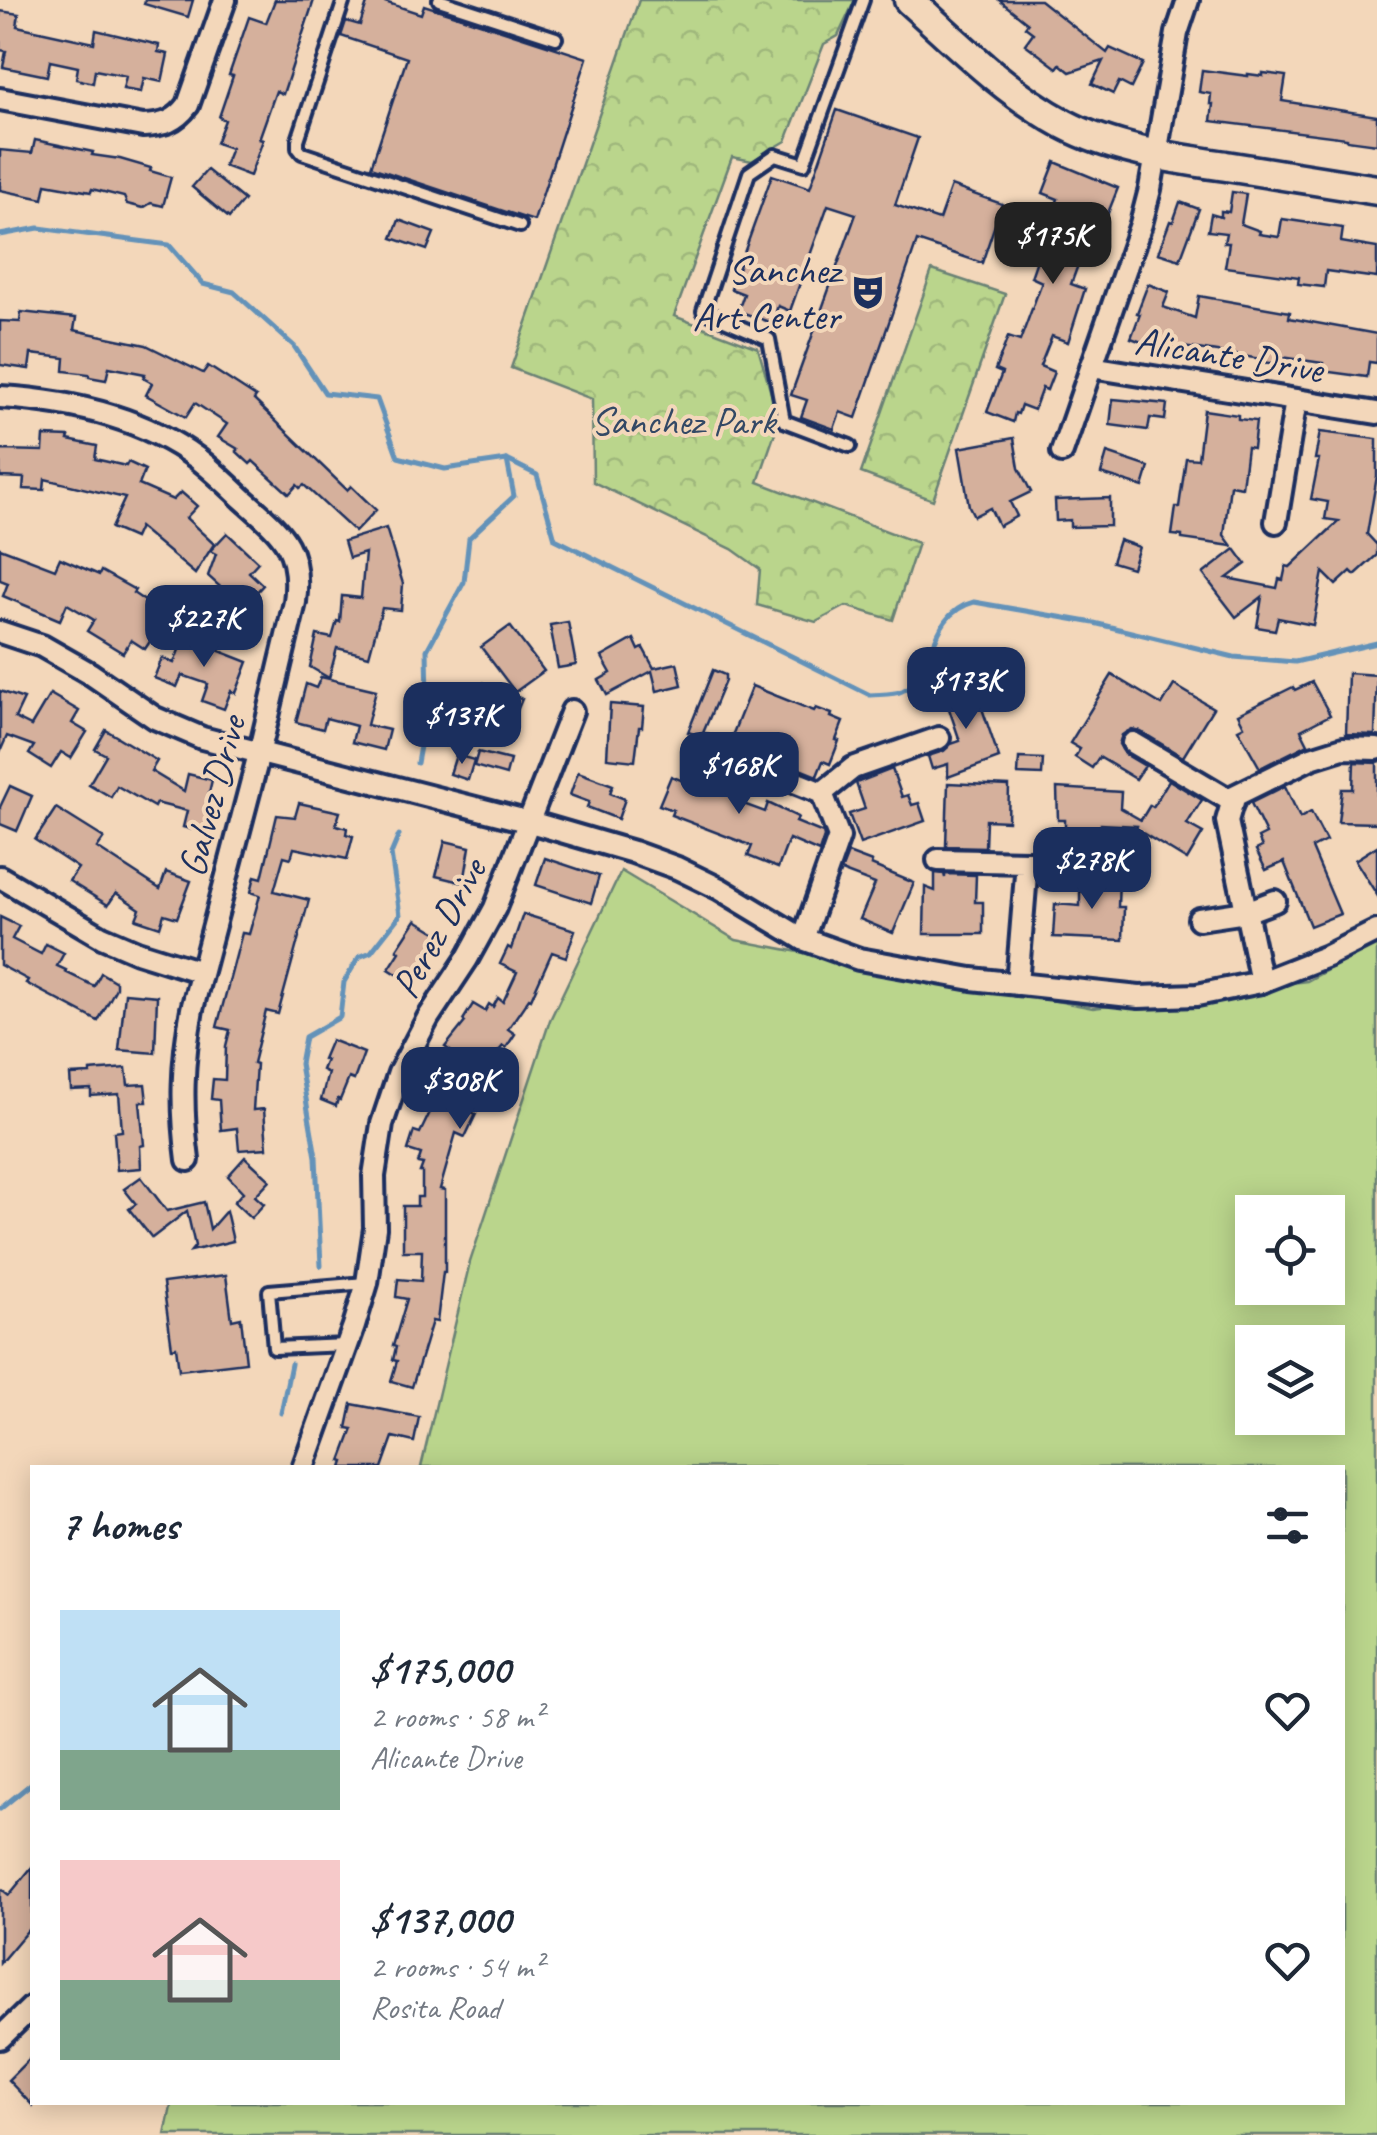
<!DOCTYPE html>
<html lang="en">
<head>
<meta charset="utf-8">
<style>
  :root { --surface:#fff; --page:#f6f6f7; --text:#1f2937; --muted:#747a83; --accent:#1b2f5e }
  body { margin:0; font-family:Caveat,sans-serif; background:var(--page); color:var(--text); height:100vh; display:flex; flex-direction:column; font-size:38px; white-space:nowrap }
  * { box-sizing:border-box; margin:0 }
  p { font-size:32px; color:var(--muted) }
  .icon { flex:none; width:55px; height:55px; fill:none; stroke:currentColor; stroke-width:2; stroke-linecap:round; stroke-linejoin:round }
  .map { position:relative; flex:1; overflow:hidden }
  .sheet { position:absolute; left:30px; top:1465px; width:1315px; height:640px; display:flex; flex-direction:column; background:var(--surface); border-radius:0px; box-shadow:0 5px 25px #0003 }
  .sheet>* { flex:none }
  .tools { position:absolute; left:1235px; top:1195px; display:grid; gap:20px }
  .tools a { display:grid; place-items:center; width:110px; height:110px; border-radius:0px; background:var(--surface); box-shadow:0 5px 25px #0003; font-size:50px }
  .price { position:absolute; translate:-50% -85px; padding:0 22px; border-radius:20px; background:var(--accent); color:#fff; font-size:32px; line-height:65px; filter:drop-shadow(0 2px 5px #0008) }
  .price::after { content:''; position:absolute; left:50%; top:60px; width:30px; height:22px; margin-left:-15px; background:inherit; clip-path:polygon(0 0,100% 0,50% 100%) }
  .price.on { background:#222; color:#fff }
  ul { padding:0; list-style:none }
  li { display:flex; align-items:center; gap:30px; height:250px; padding:0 30px }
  li span { display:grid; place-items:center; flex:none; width:280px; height:200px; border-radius:0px; color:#555 }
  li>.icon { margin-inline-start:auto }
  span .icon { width:120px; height:120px; fill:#fffc; stroke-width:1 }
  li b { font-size:42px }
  h2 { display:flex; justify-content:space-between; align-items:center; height:120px; padding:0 30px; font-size:42px }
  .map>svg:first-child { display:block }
  .grass { fill:#bad58c; stroke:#6a8275; stroke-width:2.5; fill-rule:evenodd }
  .park { fill:url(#park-crowns); stroke:#6a8275; stroke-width:2.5 }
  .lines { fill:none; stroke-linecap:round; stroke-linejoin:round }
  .stream { stroke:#6392b9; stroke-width:5 }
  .building { fill:#d5b09c; stroke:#1b2f5e; stroke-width:2.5 }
  .lane-casing { stroke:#1b2f5e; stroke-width:18 }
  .street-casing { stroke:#1b2f5e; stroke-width:28 }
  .secondary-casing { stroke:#1b2f5e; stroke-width:35 }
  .lane { stroke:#f3d7ba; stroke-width:10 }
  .street { stroke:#f3d7ba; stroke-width:20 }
  .secondary { stroke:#f3d7ba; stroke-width:28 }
  .labels { text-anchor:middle; stroke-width:8; stroke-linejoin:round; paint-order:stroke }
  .poi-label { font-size:40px; fill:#1b2f5e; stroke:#f3d7ba; text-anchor:end }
  .street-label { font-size:40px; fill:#1b2f5e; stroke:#f3d7ba }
  .park-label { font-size:40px; fill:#334865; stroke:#f3d7ba }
</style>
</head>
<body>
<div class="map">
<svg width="1377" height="2135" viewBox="0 0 1377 2135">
  <defs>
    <pattern id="park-crowns" width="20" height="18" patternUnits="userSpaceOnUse" patternTransform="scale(2.5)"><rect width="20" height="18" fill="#bad58c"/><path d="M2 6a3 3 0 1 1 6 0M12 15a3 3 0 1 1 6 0" fill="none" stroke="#9fb77b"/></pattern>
  </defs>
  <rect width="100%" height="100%" fill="#f3d7ba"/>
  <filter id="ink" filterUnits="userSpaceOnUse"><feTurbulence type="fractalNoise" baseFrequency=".01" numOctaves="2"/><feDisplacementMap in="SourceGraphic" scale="20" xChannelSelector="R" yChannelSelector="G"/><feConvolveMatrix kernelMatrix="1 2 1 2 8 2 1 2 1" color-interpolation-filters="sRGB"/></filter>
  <g filter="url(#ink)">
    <path class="grass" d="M 621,871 L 736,940 L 1093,1008 L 1307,981 L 1377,943 L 1377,2135 L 165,2135 L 172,2102 L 1342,2102 L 1342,1468 L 421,1467 L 470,1262 L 550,1020 ZM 1252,1212 L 1328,1212 L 1328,1288 L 1252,1288 ZM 1252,1342 L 1328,1342 L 1328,1418 L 1252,1418 Z"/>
    <g class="park">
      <polygon points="639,0 855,0 838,36 824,44 786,141 752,161 732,157 674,316 758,348 779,421 758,482 918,543 893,620 846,606 816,622 757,605 760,569 732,549 593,482 592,399 511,368"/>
      <polygon points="932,270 1005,294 933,500 861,473"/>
    </g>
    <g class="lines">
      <g class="stream">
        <polyline points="0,235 39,228 169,245 203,284 234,292 294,346 325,393 377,399 398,457 445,469 507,460"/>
        <path d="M 507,460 L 537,475 L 555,539 L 870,695 C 880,694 894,695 902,691 C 939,676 924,615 974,602 L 1094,623 L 1234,657 L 1295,662 L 1377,643"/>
        <polyline points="417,763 428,701 427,650 464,582 469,538 514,496 507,460"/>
        <polyline points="321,1266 316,1157 300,1064 305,1037 340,1017 344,982 359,957 371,952 400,915 391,854 399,835"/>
        <polyline points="281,1413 291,1364"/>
        <polyline points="0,1809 32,1783"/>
      </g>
    </g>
    <g class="building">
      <polygon points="145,0 193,0 188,17 144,4"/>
      <polygon points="275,0 314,0 283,94 276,91 259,139 263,140 250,176 224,166 231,148 216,143 225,120 219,117 233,76 229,75 249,17 266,23"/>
      <polygon points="368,0 379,0 421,14 424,5 587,58 534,221 371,167 407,58 341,36 346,21 360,25"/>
      <polygon points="999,0 1040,0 1107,53 1110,48 1143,63 1131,88 1119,82 1113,94 1092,84 1103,61 1070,72 1060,64 1057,68 1025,44 1033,33 1025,27 1028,23"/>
      <polygon points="0,11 19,14 17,26 94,43 96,30 159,45 158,52 168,54 162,82 144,78 141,92 123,89 126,76 95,70 93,83 76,79 78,67 50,61 47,76 3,67 6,51 0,50"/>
      <polygon points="1202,70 1248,76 1248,74 1263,76 1263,73 1286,76 1282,101 1377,116 1377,144 1347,140 1347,138 1211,121 1213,104 1210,104 1211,94 1199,92"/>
      <polygon points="837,110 918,138 895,205 939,220 951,186 1002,204 982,263 917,241 856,418 840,412 834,429 801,417 807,400 791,395 856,214 828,205 790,311 778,306 772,323 738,311 744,294 731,289 772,175 810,188"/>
      <polygon points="35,140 93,152 92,155 120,159 151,168 150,171 171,177 163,206 151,203 143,208 127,204 124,197 92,189 91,192 46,184 43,199 0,190 0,150 32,153"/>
      <polygon points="1055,162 1118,188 1100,233 1105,235 1099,252 1085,246 1071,284 1085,289 1068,342 1052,336 1040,366 1054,372 1047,390 1042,388 1034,410 1021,405 1018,414 1015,413 1013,422 987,412 1002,373 995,370 1008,337 1020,341 1042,282 1031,277 1058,199 1043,193"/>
      <polygon points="207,170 244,200 229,218 192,187"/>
      <polygon points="1232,192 1246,194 1241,224 1260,231 1259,234 1279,237 1282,219 1343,228 1341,242 1377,248 1377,278 1326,271 1324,287 1298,284 1299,277 1225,267 1229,243 1224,243 1226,233 1208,231 1211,214 1221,217 1221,211 1229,212"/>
      <polygon points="1180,202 1199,209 1180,260 1158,253 1170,221 1173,222"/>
      <polygon points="399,220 434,233 427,250 392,238"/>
      <polygon points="1148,284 1169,292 1163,307 1195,318 1199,296 1290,312 1289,318 1377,334 1377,363 1369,362 1367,377 1322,371 1323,363 1281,357 1280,364 1261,362 1261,359 1198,349 1156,344 1155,347 1131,338 1140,314 1137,313"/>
      <polygon points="21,312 76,318 74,330 146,345 203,373 208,366 256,397 254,400 347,490 351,486 376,510 355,532 304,485 300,488 297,485 289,494 253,461 250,464 236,451 238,449 218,437 227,424 195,403 186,417 146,395 152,383 143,378 145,374 109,367 106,380 89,377 89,374 64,371 65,358 31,354 29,369 0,365 0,321 20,322"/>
      <polygon points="1113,399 1167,404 1165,420 1150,418 1148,430 1110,425"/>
      <polygon points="1204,410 1238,415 1238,419 1256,421 1253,448 1247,447 1242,487 1230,485 1224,535 1232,546 1182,539 1182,536 1172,535 1176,507 1179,507 1186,458 1198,459"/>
      <polygon points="1320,432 1377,439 1377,476 1367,534 1377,545 1377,555 1355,575 1351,571 1336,585 1323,572 1313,625 1278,618 1275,630 1257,627 1262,597 1236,617 1203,574 1235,549 1246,564 1227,578 1277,588 1279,579 1283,580 1286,566 1290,567 1339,521 1325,519 1328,502 1311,499 1319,459 1315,459"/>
      <polygon points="44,436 69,437 68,440 97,446 95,459 126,466 128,462 145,470 139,485 173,500 181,492 197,506 186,518 214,544 195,574 139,527 134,538 111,528 125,498 45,479 44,490 23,489 24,478 0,477 0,450 43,451"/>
      <polygon points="1014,438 1019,468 1031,492 1010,502 1017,516 999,526 990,508 974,516 969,506 959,448"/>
      <polygon points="1107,453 1149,467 1143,487 1101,474"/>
      <polygon points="1110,498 1110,526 1070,527 1070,520 1056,521 1055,500"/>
      <polygon points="386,528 403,584 401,610 382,608 369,656 337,648 329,678 310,667 317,635 332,638 337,621 340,622 342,596 361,598 365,553 349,558 344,541"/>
      <polygon points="227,533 258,562 249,572 263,585 242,608 248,611 239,629 214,616 227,593 208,576 216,554 210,551"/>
      <polygon points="1119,540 1139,547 1132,568 1112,562"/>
      <polygon points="0,548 55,569 60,558 99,575 101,571 135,590 133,593 167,616 145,649 131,640 123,653 87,631 94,620 67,604 60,620 3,596 8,583 0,580"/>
      <polygon points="568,622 576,665 558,668 550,625"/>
      <polygon points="510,626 544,671 515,692 481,647"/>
      <polygon points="185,634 208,643 207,646 248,662 236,693 231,691 224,709 202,701 208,684 182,675 177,687 154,678 162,658 174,663"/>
      <polygon points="634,639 639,650 643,648 654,668 677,663 682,685 657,691 652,671 607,695 599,680 611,673 602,657"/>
      <polygon points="713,670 725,675 725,681 703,733 697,735 688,732"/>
      <polygon points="1348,673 1377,675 1375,735 1346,734"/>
      <polygon points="1112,675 1162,705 1174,685 1213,708 1183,757 1140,731 1132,729 1122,735 1119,744 1125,754 1145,766 1136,779 1099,757 1092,768 1075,757 1080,749 1070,743"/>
      <polygon points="321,677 376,690 367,725 389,730 384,750 352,742 356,726 326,718 323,729 296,722 306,684 316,688"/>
      <polygon points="972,679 999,758 948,777 948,764 932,769 928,756 944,751 951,744 960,741 946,700 948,699 944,689"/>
      <polygon points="1312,682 1330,715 1301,730 1308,744 1260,768 1238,729 1244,726 1238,714 1293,687 1295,690"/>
      <polygon points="484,683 522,699 514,718 502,713 495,729 470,718"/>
      <polygon points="752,686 814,711 816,708 832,714 831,717 843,722 836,740 839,741 830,764 823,761 817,776 730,741"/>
      <polygon points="0,691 24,699 15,718 31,726 50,694 79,711 72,723 87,732 71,758 61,752 51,768 29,754 34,746 7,736 0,752"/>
      <polygon points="610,704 644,707 642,727 639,727 635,761 607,758"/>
      <polygon points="106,730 157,761 151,771 184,791 188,774 212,780 207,801 212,802 208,814 218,817 213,835 183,827 187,811 156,803 154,807 117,786 111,797 89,784 106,755 95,749"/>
      <polygon points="478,752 510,760 506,775 474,766"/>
      <polygon points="456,755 474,760 468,780 450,774"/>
      <polygon points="1019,758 1043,759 1042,775 1018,774"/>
      <polygon points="1354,762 1377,763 1377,823 1338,822 1342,789 1353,789"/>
      <polygon points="719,766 748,778 738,802 765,812 768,803 798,817 796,822 823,833 824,837 819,852 789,839 778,868 748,856 752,846 671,815 673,810 659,805 671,776 709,791"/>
      <polygon points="892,769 902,797 908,795 912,805 919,803 925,821 860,844 849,814 865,809 856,783"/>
      <polygon points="578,772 613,785 610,793 625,799 618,819 587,807 589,802 570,795"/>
      <polygon points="1169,780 1202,800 1187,824 1203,833 1187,860 1136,829 1137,826 1101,824 1102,850 1065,849 1065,820 1058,820 1057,788 1121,792 1120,808 1141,820 1150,805 1153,807"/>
      <polygon points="948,783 1009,786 1008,821 986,820 985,847 946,846"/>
      <polygon points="10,786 32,796 17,831 0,824 0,807"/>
      <polygon points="1285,786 1300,818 1311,812 1326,841 1312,848 1340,914 1310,926 1284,862 1266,870 1256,850 1262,847 1258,838 1266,834 1251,803"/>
      <polygon points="299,803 340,812 336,825 347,828 346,834 353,836 347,859 294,848 291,858 284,856 274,891 309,900 278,1014 266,1011 253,1063 256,1064 253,1110 264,1109 267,1148 239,1150 237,1128 221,1130 219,1100 211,1099 213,1079 225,1080 226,1046 230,1030 217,1027 242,933 249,934 260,895 251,892 255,876 262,878 277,815 295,817"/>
      <polygon points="56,808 104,838 97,848 160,889 166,872 191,881 177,918 164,914 160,927 136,919 140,909 116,893 108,905 69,881 78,868 35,840"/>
      <polygon points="445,841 470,847 464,883 436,876"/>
      <polygon points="1377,846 1377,895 1355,860"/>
      <polygon points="848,853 872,862 871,865 914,883 893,933 860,919 875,884 841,871"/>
      <polygon points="545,858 599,876 591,903 536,885"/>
      <polygon points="935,873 944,874 945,878 945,874 976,875 975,902 983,902 983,934 924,934 925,887 935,891"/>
      <polygon points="1080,877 1119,877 1118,907 1124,907 1123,940 1053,937 1055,904 1080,906"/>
      <polygon points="523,914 575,930 566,957 552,952 531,999 529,998 508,1029 515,1034 506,1048 503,1046 463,1095 470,1098 465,1109 476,1114 465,1137 456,1133 440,1189 445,1190 445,1272 443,1272 437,1322 432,1321 412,1387 391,1381 397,1361 393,1360 396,1347 393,1346 407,1299 396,1297 398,1279 421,1281 422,1251 403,1251 403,1206 417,1206 417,1197 422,1197 422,1172 420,1172 423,1164 418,1163 421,1154 408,1150 414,1131 420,1133 435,1102 423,1097 430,1080 441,1085 462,1060 445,1047 465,1022 463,1020 473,1004 485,1011 489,1004 493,1007 498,998 503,1002 517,972 500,964 508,947 511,949"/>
      <polygon points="0,917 19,926 12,939 41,954 46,944 64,953 57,966 66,970 65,972 94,986 101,973 116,982 116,988 98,1021 26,983 28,980 0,965"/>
      <polygon points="416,920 439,934 427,953 431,955 423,967 419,965 408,981 389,969 400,952 397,949"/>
      <polygon points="125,993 157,996 155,1053 119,1050"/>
      <polygon points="331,1040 364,1053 354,1080 349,1078 340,1100 338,1099 336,1106 321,1100 328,1073 322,1070 326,1060 323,1059"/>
      <polygon points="126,1068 128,1085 145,1084 147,1102 140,1102 144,1145 140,1146 141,1168 117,1170 114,1132 122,1131 119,1094 91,1096 91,1089 71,1090 70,1075 90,1074 90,1071"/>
      <polygon points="245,1157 270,1180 255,1196 264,1204 251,1218 234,1202 243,1192 228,1176"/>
      <polygon points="141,1177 167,1211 204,1202 210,1229 226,1211 233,1241 191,1251 195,1246 187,1211 152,1238 129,1209 136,1204 124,1189"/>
      <polygon points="226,1275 232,1320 241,1318 246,1362 179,1370 176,1347 172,1348 163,1283"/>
      <polygon points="352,1404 419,1417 414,1442 393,1437 382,1468 342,1468 344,1462 341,1461 353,1429 347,1428"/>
      <polygon points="32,1867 32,1925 0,1963 0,1888 9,1895"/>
      <polygon points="32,2056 32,2105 8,2080"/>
    </g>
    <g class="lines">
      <defs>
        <g id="lane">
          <polyline points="344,0 298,140 298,148 302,153 520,226"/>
          <polyline points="439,0 556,38"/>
          <polyline points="850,446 784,421 769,339 703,311 749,173 775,155 804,164 863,0"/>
          <polyline points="347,1345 274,1348 269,1291 366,1283"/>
        </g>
        <g id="street">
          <path d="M 0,99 L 143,126 C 164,125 175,122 188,105 L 225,0"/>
          <polyline points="1091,367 1377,413"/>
          <path d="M 0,397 C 69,401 140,416 197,458 C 213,470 228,485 243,499 C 281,533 302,547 295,602 L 259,754 L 192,1009 C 182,1063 181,1106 188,1160"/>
          <polyline points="1062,452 1141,224 1150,189 1177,33 1188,0"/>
          <polyline points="1276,522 1296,400"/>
          <polyline points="0,632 42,646 91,674 155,718 202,738 530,822 633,852 677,868 720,889 803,939 859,959 972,979 1139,997 1197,995 1261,982 1327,956 1377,931"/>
          <polyline points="1133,743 1233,802"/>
          <polyline points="705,746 822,793 839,837 803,939"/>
          <polyline points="822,793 853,768 939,738"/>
          <polyline points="938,860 1027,862 1017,984"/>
          <polyline points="1027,862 1117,864"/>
          <polyline points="0,877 102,937 137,952 201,972"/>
          <polyline points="1199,919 1246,912 1275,901"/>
          <polyline points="1261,982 1227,821 1234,796 1311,758 1343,748 1377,749"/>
          <polyline points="303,1468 354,1326 367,1283 375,1228 374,1176 382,1124 399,1073 428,1018 467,959 495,908 572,711"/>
          <polyline points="0,2038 32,2007"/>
        </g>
        <path id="secondary" d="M 909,0 C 958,44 1005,92 1064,124 C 1113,150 1171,158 1226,166 C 1276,174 1327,182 1377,190"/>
      </defs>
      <use href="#lane" class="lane-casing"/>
      <use href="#street" class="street-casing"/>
      <use href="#secondary" class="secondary-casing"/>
      <use href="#lane" class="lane"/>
      <use href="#street" class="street"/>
      <use href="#secondary" class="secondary"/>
    </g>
  </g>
  <defs>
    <symbol id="theatre-bare" viewBox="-9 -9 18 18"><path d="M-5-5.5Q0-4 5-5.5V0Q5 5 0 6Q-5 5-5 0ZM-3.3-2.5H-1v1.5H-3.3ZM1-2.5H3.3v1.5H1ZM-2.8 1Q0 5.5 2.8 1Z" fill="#1b2f5e" stroke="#f3d7ba" stroke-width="2.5" paint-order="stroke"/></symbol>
  </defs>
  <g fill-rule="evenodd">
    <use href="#theatre-bare" x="843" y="267" width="50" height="50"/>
  </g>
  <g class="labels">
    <g class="poi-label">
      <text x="840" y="283">Sanchez<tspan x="840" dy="46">Art Center</tspan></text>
    </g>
    <g class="street-label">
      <text transform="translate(1229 354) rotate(9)" y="14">Alicante Drive</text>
      <text transform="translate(211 796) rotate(-75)" y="14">Galvez Drive</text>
      <text transform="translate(438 928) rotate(-61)" y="14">Perez Drive</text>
    </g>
    <g class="park-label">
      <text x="683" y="434">Sanchez Park</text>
    </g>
  </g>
</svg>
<div class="tools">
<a><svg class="icon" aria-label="locate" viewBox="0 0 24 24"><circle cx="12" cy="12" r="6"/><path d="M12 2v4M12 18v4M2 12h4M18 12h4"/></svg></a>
<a><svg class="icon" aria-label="layers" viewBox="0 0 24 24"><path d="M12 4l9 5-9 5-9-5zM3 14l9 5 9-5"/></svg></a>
</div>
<b class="price on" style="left:1053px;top:287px">$175K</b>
<b class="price" style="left:204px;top:670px">$227K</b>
<b class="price" style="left:966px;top:732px">$173K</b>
<b class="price" style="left:462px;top:767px">$137K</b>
<b class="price" style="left:739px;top:817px">$168K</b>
<b class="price" style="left:1092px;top:912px">$278K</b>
<b class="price" style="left:460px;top:1132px">$308K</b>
<section class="sheet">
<h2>7 homes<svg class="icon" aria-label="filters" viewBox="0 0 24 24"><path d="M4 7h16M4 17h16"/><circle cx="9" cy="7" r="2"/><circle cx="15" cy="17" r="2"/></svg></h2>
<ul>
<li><span style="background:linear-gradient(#bfe0f5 70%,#7fa58c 0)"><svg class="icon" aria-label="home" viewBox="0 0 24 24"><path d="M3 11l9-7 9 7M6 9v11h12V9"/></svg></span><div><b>$175,000</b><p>2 rooms · 58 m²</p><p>Alicante Drive</p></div><svg class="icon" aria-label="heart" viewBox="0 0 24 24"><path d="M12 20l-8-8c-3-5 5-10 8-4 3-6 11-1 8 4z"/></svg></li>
<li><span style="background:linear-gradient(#f6c9c9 60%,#7fa58c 0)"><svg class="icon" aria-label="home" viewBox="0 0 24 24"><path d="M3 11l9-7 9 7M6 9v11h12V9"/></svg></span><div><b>$137,000</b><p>2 rooms · 54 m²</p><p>Rosita Road</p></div><svg class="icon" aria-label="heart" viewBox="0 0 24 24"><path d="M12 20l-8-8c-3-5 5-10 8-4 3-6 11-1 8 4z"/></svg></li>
</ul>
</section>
</div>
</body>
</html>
